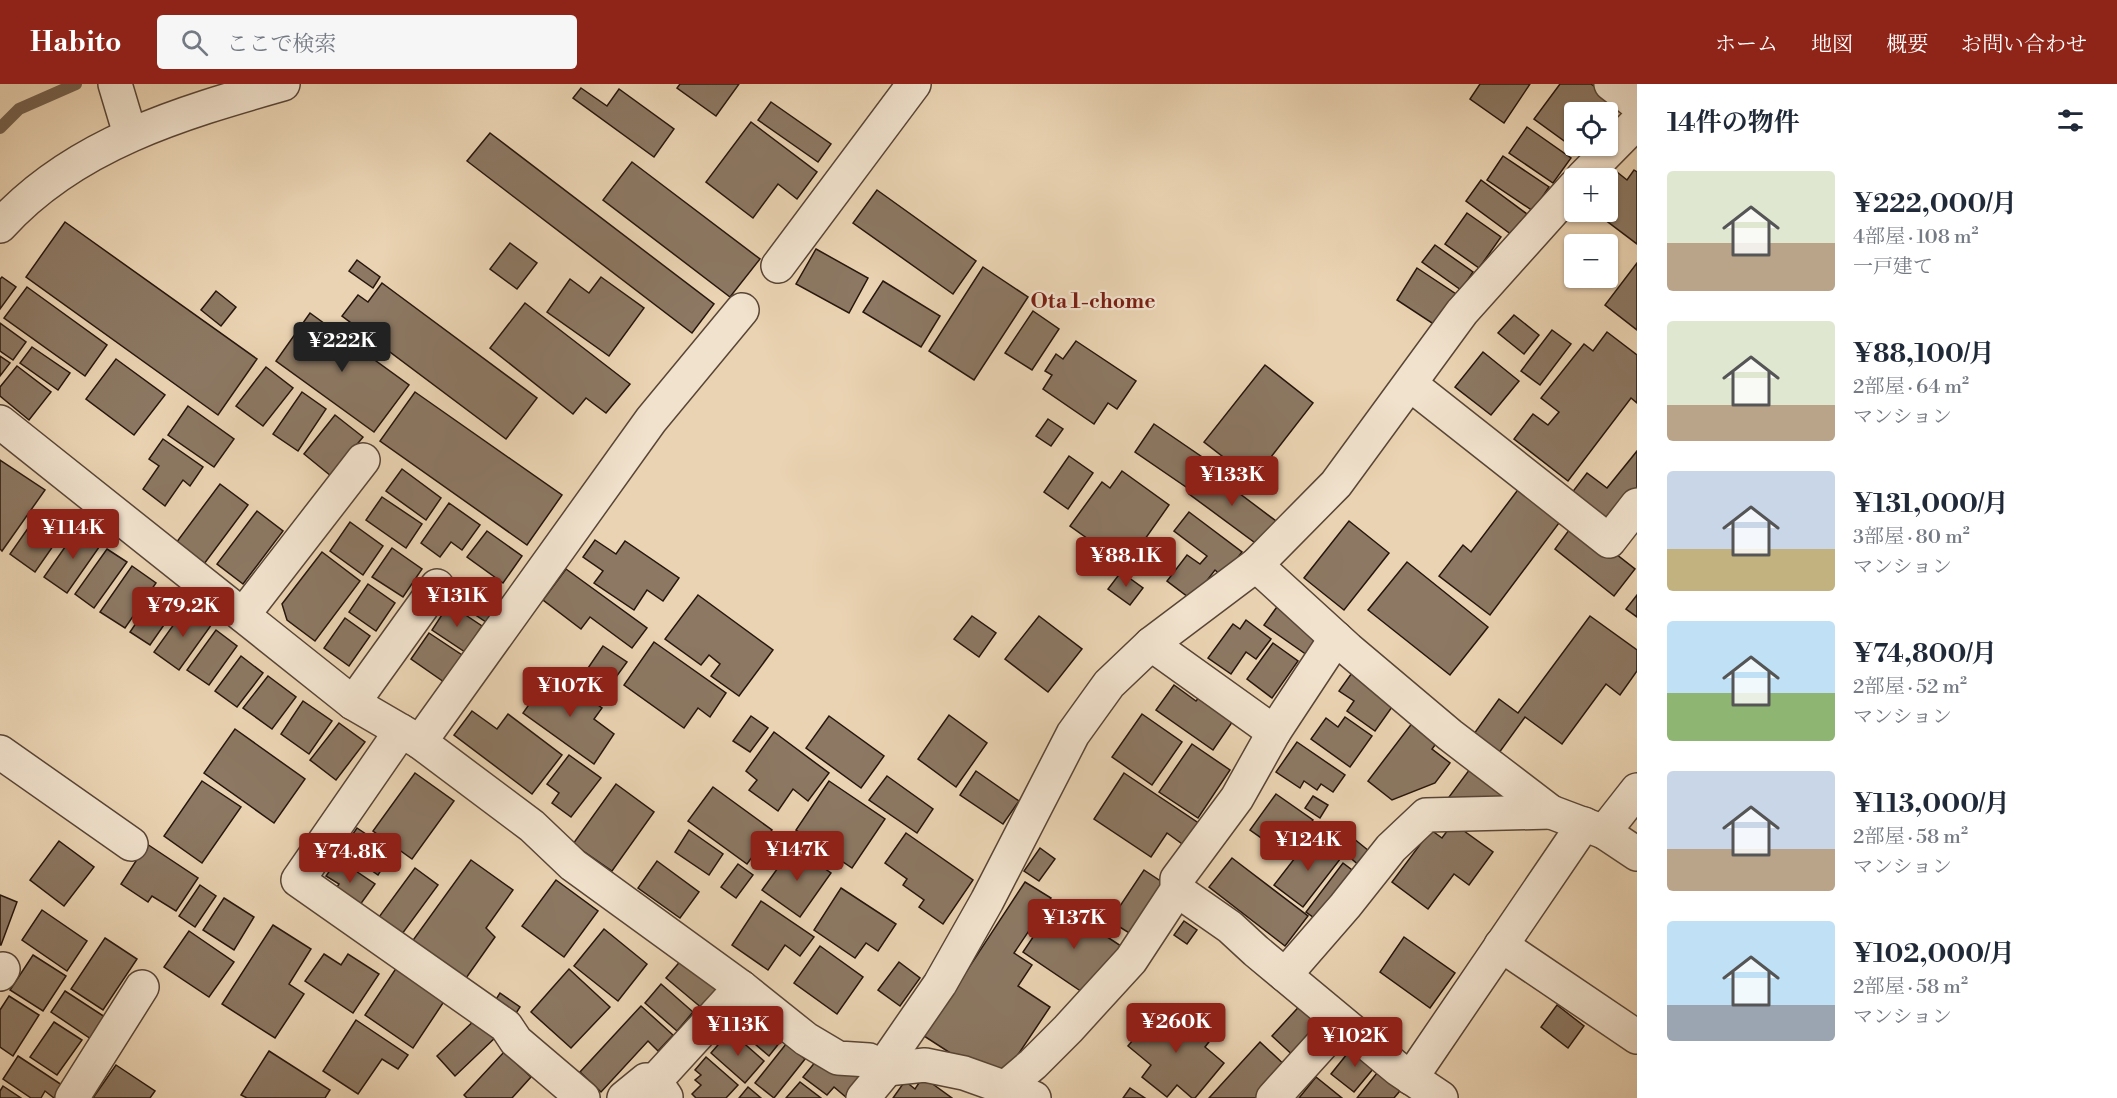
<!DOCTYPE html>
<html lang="ja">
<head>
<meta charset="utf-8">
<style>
  :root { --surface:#fff; --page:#f6f6f7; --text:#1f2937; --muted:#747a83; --accent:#8f2418 }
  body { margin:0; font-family:"Libre Bodoni","Noto Serif JP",serif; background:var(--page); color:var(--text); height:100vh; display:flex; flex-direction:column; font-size:22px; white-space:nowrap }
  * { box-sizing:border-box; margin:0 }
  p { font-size:20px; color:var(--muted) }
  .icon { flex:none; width:33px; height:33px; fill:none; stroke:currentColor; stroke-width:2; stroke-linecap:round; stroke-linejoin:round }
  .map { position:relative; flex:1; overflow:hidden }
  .panel { display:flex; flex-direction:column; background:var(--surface); width:480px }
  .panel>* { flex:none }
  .tools { position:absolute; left:1564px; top:18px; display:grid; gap:12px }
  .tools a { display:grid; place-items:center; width:54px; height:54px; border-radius:6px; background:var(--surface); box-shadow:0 2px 4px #0004; font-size:30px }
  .price { position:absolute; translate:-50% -51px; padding:0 14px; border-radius:6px; background:var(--accent); color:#fff; font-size:20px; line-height:39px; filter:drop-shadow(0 2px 3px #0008) }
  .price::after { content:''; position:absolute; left:50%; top:36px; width:18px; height:14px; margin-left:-9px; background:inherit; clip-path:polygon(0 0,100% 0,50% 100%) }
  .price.current { background:#222; color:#fff }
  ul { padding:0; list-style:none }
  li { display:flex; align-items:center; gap:18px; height:150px; padding:0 30px }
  li span { display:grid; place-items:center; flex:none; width:168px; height:120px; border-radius:6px; color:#555 }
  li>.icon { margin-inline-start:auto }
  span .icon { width:72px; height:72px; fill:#fffc; stroke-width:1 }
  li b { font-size:26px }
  h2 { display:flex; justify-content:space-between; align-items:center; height:72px; padding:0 30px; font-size:26px }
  header { display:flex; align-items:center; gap:36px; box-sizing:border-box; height:84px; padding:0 30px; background:var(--accent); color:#fff }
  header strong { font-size:28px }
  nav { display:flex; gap:33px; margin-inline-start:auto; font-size:21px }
  .search { width:420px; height:54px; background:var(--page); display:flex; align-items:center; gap:15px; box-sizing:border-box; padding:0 21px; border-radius:6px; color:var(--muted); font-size:22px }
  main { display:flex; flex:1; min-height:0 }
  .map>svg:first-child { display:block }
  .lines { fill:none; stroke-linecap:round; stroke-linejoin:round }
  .stream { stroke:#74614e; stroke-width:12 }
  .building { fill:#8c7863; stroke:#27160d; stroke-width:1.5 }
  .minor-casing { stroke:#584536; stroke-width:36 }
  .minor { stroke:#f1e2cd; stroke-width:33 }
  .labels { text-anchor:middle; stroke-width:4.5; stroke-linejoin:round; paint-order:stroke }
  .neighbourhood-label { font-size:21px; font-weight:bold; fill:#7a1f14; stroke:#f1e2cd }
</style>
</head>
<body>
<header>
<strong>Habito</strong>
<div class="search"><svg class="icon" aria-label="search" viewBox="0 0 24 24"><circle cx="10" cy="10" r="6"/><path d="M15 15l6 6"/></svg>ここで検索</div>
<nav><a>ホーム</a><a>地図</a><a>概要</a><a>お問い合わせ</a></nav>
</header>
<main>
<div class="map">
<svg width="1637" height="1014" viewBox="0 0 1637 1014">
  <rect width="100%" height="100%" fill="#ead3b2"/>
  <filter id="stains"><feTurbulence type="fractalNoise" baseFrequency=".00333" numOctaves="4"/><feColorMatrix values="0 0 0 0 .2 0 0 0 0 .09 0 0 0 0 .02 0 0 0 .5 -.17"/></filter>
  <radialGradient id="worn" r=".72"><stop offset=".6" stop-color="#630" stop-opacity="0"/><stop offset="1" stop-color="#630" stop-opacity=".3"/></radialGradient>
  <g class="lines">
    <polyline class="stream" points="0,44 19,25 76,0"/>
  </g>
  <g class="building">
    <polygon points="680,0 739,0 716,32 677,4"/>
    <polygon points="1480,0 1530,0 1504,39 1470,15"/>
    <polygon points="1560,0 1591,0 1615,18 1607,28 1575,28 1575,62 1582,62 1578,67 1534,35"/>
    <polygon points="581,4 607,22 619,5 674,45 654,73 573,14"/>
    <polygon points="771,18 831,60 818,78 758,36"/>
    <polygon points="751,38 817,88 797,115 778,100 753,134 706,98"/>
    <polygon points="1527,43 1571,74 1553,99 1509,69"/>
    <polygon points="490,49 714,220 692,249 467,77"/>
    <polygon points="1503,72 1549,103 1533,127 1487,96"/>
    <polygon points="632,78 760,175 730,213 603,116"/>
    <polygon points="1634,86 1637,88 1637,160 1604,135 1617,119 1608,112 1608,99 1617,88 1627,96"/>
    <polygon points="1481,96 1527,130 1512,151 1466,117"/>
    <polygon points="877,106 976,177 953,210 853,139"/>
    <polygon points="1467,129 1501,153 1479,184 1445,160"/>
    <polygon points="65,138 257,275 218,331 26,193"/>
    <polygon points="510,159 537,179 517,205 490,185"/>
    <polygon points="1435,161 1473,188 1461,206 1422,178"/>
    <polygon points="816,165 868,194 849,229 796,200"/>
    <polygon points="357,176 380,193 373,204 349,187"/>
    <polygon points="1637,179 1637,246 1605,221"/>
    <polygon points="983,183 1028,213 974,296 929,267"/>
    <polygon points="1417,184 1456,210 1435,241 1397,216"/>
    <polygon points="2,193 16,203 0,225 0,195"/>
    <polygon points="601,193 644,224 609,272 547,228 570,195 589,209"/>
    <polygon points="883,197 940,232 921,263 863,228"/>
    <polygon points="382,199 537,314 506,355 342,232 358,211 368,218"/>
    <polygon points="27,203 107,261 85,292 4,234"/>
    <polygon points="216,207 236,223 221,242 201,226"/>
    <polygon points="525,219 630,300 606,329 586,314 573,330 490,264"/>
    <polygon points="1033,227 1059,245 1032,286 1005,269"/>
    <polygon points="310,229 409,301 374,348 276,277"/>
    <polygon points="1514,231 1539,251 1524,270 1498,249"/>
    <polygon points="0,239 26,258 13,276 0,267"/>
    <polygon points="1552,246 1571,260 1540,301 1521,287"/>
    <polygon points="1607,248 1637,271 1637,319 1631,314 1568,397 1514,355 1533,330 1548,341 1559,328 1541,314 1584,260 1593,267"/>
    <polygon points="1076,257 1136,297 1117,325 1108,319 1094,340 1043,305 1052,291 1045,287 1056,270 1063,275"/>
    <polygon points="32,263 70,289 58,306 20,279"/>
    <polygon points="1483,268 1519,297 1491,331 1455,303"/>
    <polygon points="0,272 10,279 0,292"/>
    <polygon points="116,275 165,311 134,351 86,315"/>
    <polygon points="1265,281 1313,319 1253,396 1204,358"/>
    <polygon points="17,282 51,308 29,336 0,312 0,303"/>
    <polygon points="266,283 293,304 263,342 236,322"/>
    <polygon points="302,308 326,325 298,367 273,350"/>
    <polygon points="415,308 562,411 527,461 380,357"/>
    <polygon points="188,322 234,355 214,383 168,351"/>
    <polygon points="335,331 363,353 331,392 304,370"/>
    <polygon points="1048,335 1063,345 1051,362 1036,352"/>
    <polygon points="1154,340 1205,375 1186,403 1135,368"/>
    <polygon points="163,355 203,383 190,402 183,396 165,422 143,405 159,382 149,375"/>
    <polygon points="1637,367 1637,407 1610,441 1571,410 1587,389 1607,404"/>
    <polygon points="1069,372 1093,389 1068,425 1044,408"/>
    <polygon points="0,376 45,406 2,467 0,465"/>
    <polygon points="402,385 441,414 426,436 386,407"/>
    <polygon points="1207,385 1276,437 1258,461 1189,410"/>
    <polygon points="1122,387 1169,421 1126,482 1070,442 1102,398 1110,404"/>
    <polygon points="220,400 248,421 204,480 176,459"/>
    <polygon points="1520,403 1562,435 1490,531 1439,492 1463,461 1471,468"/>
    <polygon points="382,413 422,440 406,464 366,436"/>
    <polygon points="449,419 480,441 462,466 451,458 440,473 421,459"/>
    <polygon points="40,427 65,445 35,488 10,470"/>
    <polygon points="257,427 283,447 243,500 217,480"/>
    <polygon points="1189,428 1242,468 1223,493 1215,486 1192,516 1167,497 1187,471 1200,480 1207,472 1174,447"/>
    <polygon points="1349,437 1389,469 1344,526 1304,494"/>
    <polygon points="350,438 383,462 363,491 330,467"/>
    <polygon points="1575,438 1635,485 1614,512 1555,465"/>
    <polygon points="79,443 102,459 67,509 44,493"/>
    <polygon points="487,447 522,472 503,499 467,473"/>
    <polygon points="595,456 616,470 625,457 679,494 663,517 647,506 634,526 594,499 603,487 583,473"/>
    <polygon points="392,464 422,485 403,513 372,493"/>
    <polygon points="107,465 127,478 94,524 75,510"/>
    <polygon points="322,468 360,497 315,557 287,536 282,520"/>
    <polygon points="1407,478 1488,543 1450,591 1368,526"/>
    <polygon points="132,482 156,499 125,544 100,528"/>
    <polygon points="566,485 647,544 632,564 590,533 581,545 543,516"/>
    <polygon points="1121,488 1143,504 1130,521 1108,505"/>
    <polygon points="466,497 499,519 486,538 453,516"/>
    <polygon points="368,500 395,519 376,547 349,528"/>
    <polygon points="160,504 180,518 150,561 130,548"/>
    <polygon points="698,511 773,566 739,612 711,592 720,580 709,571 701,581 665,555"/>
    <polygon points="1637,511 1637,533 1626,525"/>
    <polygon points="449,520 482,542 465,568 432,546"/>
    <polygon points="1279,520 1321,549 1307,571 1264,541"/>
    <polygon points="187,522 212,540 179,586 154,568"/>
    <polygon points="972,532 996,549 979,573 954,555"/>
    <polygon points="1039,532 1082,565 1048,608 1005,575"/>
    <polygon points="1590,532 1637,566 1637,587 1620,611 1606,600 1562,660 1525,633 1496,673 1471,654 1499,615 1518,629"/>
    <polygon points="345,534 370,552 349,582 324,564"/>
    <polygon points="1246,536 1271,555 1256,575 1246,568 1231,590 1208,574 1233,540 1240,545"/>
    <polygon points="216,546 237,562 209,601 187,586"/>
    <polygon points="429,549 462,571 444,598 411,575"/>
    <polygon points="654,558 726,609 710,633 698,624 684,644 624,601"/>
    <polygon points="1273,559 1298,577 1272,614 1247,595"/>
    <polygon points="603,562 627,578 611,600 588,584"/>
    <polygon points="241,572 263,589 237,623 215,607"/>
    <polygon points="1354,586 1397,616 1375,647 1347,627 1354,617 1339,607"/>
    <polygon points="552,588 602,624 594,635 614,650 594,680 523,629"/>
    <polygon points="268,592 296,613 272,645 243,624"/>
    <polygon points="1174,601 1196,617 1202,610 1235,634 1213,666 1156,626"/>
    <polygon points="303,617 332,637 309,670 281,650"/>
    <polygon points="472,627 497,645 508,630 562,671 532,710 454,651"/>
    <polygon points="1142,630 1182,658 1152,701 1112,673"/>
    <polygon points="949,631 987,659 956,703 918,675"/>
    <polygon points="751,632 768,644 750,668 733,657"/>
    <polygon points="829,632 884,672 861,704 806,664"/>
    <polygon points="1345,633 1372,652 1350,683 1311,655 1326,634 1338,643"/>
    <polygon points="1413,638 1438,657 1432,665 1450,679 1435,699 1392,716 1368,697"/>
    <polygon points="339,639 365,658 336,696 310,676"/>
    <polygon points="235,645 305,695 274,739 204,689"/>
    <polygon points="774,648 829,689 808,717 793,705 778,727 749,706 757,696 746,687"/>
    <polygon points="1297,658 1345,691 1333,708 1321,700 1317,706 1304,697 1300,704 1276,688"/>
    <polygon points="1192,660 1230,686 1198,734 1159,708"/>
    <polygon points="569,671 601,694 571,733 552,719 559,709 547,700"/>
    <polygon points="1476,677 1517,707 1507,722 1462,723 1449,713"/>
    <polygon points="976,687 1019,717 1003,740 960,711"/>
    <polygon points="415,689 454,717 412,775 373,747"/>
    <polygon points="1124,689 1200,740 1185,762 1167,749 1151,773 1094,735"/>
    <polygon points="887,692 933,725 917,749 869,716"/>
    <polygon points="202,697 241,723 202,779 164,752"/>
    <polygon points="829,697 885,735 852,784 796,746"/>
    <polygon points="616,700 654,728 612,787 573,760"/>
    <polygon points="713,703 772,746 747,780 688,737"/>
    <polygon points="1276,710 1313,736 1287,772 1250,746"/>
    <polygon points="1313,712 1328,721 1320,734 1305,724"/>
    <polygon points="1453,739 1493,768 1469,801 1454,790 1428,825 1392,798 1431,746 1442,754"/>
    <polygon points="357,744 393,768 378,791 342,766"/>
    <polygon points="689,746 723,770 709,791 675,768"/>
    <polygon points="906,749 973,796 943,840 919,823 924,816 903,801 907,795 885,779"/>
    <polygon points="1348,750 1374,771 1362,784 1338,763"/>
    <polygon points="1312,752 1341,774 1303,823 1274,801"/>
    <polygon points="59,757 94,783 64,822 30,796"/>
    <polygon points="147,760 198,794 176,827 152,812 148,818 121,800"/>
    <polygon points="793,763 831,789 800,833 762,806"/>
    <polygon points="1040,764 1055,775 1039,797 1024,787"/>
    <polygon points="1232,774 1308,832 1285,862 1209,803"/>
    <polygon points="338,775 375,800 357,825 333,809 339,800 326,792"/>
    <polygon points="471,776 513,806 486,844 495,853 464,897 411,859"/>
    <polygon points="657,777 699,808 680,834 638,804"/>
    <polygon points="1343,779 1360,792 1324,841 1306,828"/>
    <polygon points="738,780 753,791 736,814 721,803"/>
    <polygon points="415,784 438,801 402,850 379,833"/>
    <polygon points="1144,786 1168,802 1134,852 1110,837"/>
    <polygon points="556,796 598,827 564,873 522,842"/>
    <polygon points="1025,798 1051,814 1014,869 1032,881 1018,902 1050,923 1007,987 958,974 924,952"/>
    <polygon points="200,801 216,812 195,843 179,832"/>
    <polygon points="841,804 896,840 878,867 866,859 855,874 814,846"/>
    <polygon points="0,811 17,818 1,861 0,861"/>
    <polygon points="224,814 254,833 234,866 203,846"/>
    <polygon points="761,817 814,853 800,872 785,861 768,886 732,861"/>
    <polygon points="1056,819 1124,864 1091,914 1023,868"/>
    <polygon points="42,826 87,857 67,887 22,856"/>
    <polygon points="1184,837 1197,846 1187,860 1174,851"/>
    <polygon points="273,841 311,865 289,900 304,910 275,954 222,920"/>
    <polygon points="604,845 647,880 618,917 574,882"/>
    <polygon points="189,847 234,878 209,913 164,883"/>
    <polygon points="1404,853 1455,889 1430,924 1380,888"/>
    <polygon points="105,854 137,875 103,926 71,905"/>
    <polygon points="820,862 863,893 837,930 794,899"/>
    <polygon points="324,870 341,881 348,870 379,890 353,929 305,897"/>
    <polygon points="33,871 66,892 43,927 10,906"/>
    <polygon points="683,874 720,905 703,925 666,894"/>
    <polygon points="899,878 920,894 900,922 878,906"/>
    <polygon points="397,883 445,916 413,964 365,931"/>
    <polygon points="569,885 610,923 571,964 531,928"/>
    <polygon points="661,900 693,928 677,947 645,919"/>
    <polygon points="65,907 105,933 91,955 51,928"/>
    <polygon points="500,909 520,923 511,937 491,923"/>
    <polygon points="9,912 39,931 13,972 0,963 0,926"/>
    <polygon points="1306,915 1332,938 1298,976 1272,952"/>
    <polygon points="1557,921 1584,942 1568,964 1541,943"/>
    <polygon points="641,922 673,951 658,967 648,957 601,1008 580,988"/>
    <polygon points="1161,923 1174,933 1179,927 1212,954 1205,963 1224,979 1195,1014 1192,1014 1177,1001 1167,1013 1142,993 1151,981 1128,962"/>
    <polygon points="751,924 784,953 769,972 735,943"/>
    <polygon points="480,931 498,951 455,992 437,972"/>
    <polygon points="356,936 408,971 398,985 382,975 358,1010 323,987"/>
    <polygon points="54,938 82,956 57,991 30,973"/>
    <polygon points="730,947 764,977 745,999 711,969"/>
    <polygon points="1260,958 1289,985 1263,1014 1209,1014"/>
    <polygon points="786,960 805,975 774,1014 755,999"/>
    <polygon points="1355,960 1378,979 1354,1008 1331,990"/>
    <polygon points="269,967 330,1006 325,1014 247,1014 241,1011"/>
    <polygon points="504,968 531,993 512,1014 467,1014 464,1011"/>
    <polygon points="821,971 864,992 847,1014 834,1003 827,1011 803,993"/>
    <polygon points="18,972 62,1001 54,1014 45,1007 41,1014 31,1014 3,995"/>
    <polygon points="706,973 738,1001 726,1014 696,1014 692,1010 701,1001 695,996 701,991 695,986"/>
    <polygon points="116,981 155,1007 150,1014 93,1014"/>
    <polygon points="1381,984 1404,1002 1394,1014 1357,1014"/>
    <polygon points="923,993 952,1014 893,1014 905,997 915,1005"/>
    <polygon points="1316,993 1342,1014 1299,1014"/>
    <polygon points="800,998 821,1014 786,1014"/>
    <polygon points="3,1002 21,1014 0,1014 0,1007"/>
    <polygon points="748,1003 761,1014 739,1014"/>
    <polygon points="1130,1004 1145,1014 1123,1014"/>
  </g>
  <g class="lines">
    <defs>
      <g id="minor">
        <polyline points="115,0 130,50"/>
        <polyline points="1611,0 1637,20"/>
        <polyline points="1582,94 1637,38"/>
        <path d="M 0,142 C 74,60 181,29 283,0"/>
        <polyline points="778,182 914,0"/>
        <polyline points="1410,300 1609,457 1637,421"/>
        <polyline points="0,338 353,619 420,658 532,742 573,781 741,903 806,955 838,974 869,976 887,985 925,981 964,989 1034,1014"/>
        <polyline points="1256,481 1348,565 1450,651 1551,728 1604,748 1637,770"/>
        <polyline points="243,531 363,376"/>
        <polyline points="1151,560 1274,648 1336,554"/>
        <polyline points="353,619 437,502"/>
        <polyline points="401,647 298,796 506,942 516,957 583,1014"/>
        <polyline points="420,658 651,336 742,226"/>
        <polyline points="0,668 131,760"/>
        <polyline points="1604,748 1637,706"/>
        <polyline points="1177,806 1230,843 1256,867 1398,985 1441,1014"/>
        <polyline points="1501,861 1637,953"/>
        <polyline points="0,890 3,885"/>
        <polyline points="1285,891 1345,822 1391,764 1426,731 1551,728"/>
        <polyline points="1411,994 1584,740"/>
        <polyline points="655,997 741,903"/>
        <polyline points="1005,1004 1033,980 1068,945 1131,876 1177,806 1177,795 1237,714 1274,648"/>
        <polyline points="72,1014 142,903"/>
        <polyline points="624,1014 646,996 655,997 666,1013"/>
        <polyline points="863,1014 887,985 891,971 940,900 987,817 1073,650 1109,600 1151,560 1256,481 1336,400 1462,228 1575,102"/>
        <polyline points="1273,1014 1341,939"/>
      </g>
    </defs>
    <use href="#minor" class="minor-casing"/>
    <use href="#minor" class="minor"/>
  </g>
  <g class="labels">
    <g class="neighbourhood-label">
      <text x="1093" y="224">Ota 1-chome</text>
    </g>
  </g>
  <rect width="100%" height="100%" filter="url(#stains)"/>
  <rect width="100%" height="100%" fill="url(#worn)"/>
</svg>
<div class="tools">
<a><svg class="icon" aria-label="locate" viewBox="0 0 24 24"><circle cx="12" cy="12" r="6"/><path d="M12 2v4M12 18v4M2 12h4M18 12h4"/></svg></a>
<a>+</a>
<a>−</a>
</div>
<b class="price current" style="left:342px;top:289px">¥222K</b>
<b class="price" style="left:1232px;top:423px">¥133K</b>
<b class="price" style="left:73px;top:476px">¥114K</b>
<b class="price" style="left:1126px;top:504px">¥88.1K</b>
<b class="price" style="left:457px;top:544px">¥131K</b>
<b class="price" style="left:183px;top:554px">¥79.2K</b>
<b class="price" style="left:570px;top:634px">¥107K</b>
<b class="price" style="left:1308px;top:788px">¥124K</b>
<b class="price" style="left:797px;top:798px">¥147K</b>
<b class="price" style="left:350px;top:800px">¥74.8K</b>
<b class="price" style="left:1074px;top:866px">¥137K</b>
<b class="price" style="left:1176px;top:970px">¥260K</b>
<b class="price" style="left:738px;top:973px">¥113K</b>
<b class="price" style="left:1355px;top:984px">¥102K</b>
</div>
<section class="panel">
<h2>14件の物件<svg class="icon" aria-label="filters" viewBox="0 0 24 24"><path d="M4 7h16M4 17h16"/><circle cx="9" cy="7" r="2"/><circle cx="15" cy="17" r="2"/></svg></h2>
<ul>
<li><span style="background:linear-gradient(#dfe7d0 60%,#b9a48a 0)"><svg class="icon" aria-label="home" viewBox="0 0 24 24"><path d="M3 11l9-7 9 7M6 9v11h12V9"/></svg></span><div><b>¥222,000/月</b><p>4部屋 · 108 m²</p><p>一戸建て</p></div></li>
<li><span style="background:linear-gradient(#dfe7d0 70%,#b9a48a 0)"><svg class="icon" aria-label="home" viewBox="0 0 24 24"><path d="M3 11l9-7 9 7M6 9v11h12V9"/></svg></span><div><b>¥88,100/月</b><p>2部屋 · 64 m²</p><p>マンション</p></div></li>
<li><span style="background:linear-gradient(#c9d6e8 65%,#c2b280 0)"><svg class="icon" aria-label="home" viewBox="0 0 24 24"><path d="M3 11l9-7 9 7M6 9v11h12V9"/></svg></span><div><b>¥131,000/月</b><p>3部屋 · 80 m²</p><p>マンション</p></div></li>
<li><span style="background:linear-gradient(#bfe0f5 60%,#8fb573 0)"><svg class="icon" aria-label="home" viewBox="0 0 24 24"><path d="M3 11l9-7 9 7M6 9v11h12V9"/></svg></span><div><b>¥74,800/月</b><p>2部屋 · 52 m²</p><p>マンション</p></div></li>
<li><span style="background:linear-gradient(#c9d6e8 65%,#b9a48a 0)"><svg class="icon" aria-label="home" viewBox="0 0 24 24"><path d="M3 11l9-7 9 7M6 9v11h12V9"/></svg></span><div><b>¥113,000/月</b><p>2部屋 · 58 m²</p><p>マンション</p></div></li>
<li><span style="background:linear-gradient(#bfe0f5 70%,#9aa5b1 0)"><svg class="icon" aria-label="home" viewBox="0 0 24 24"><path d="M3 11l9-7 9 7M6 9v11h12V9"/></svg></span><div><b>¥102,000/月</b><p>2部屋 · 58 m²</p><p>マンション</p></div></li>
</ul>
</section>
</main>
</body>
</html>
